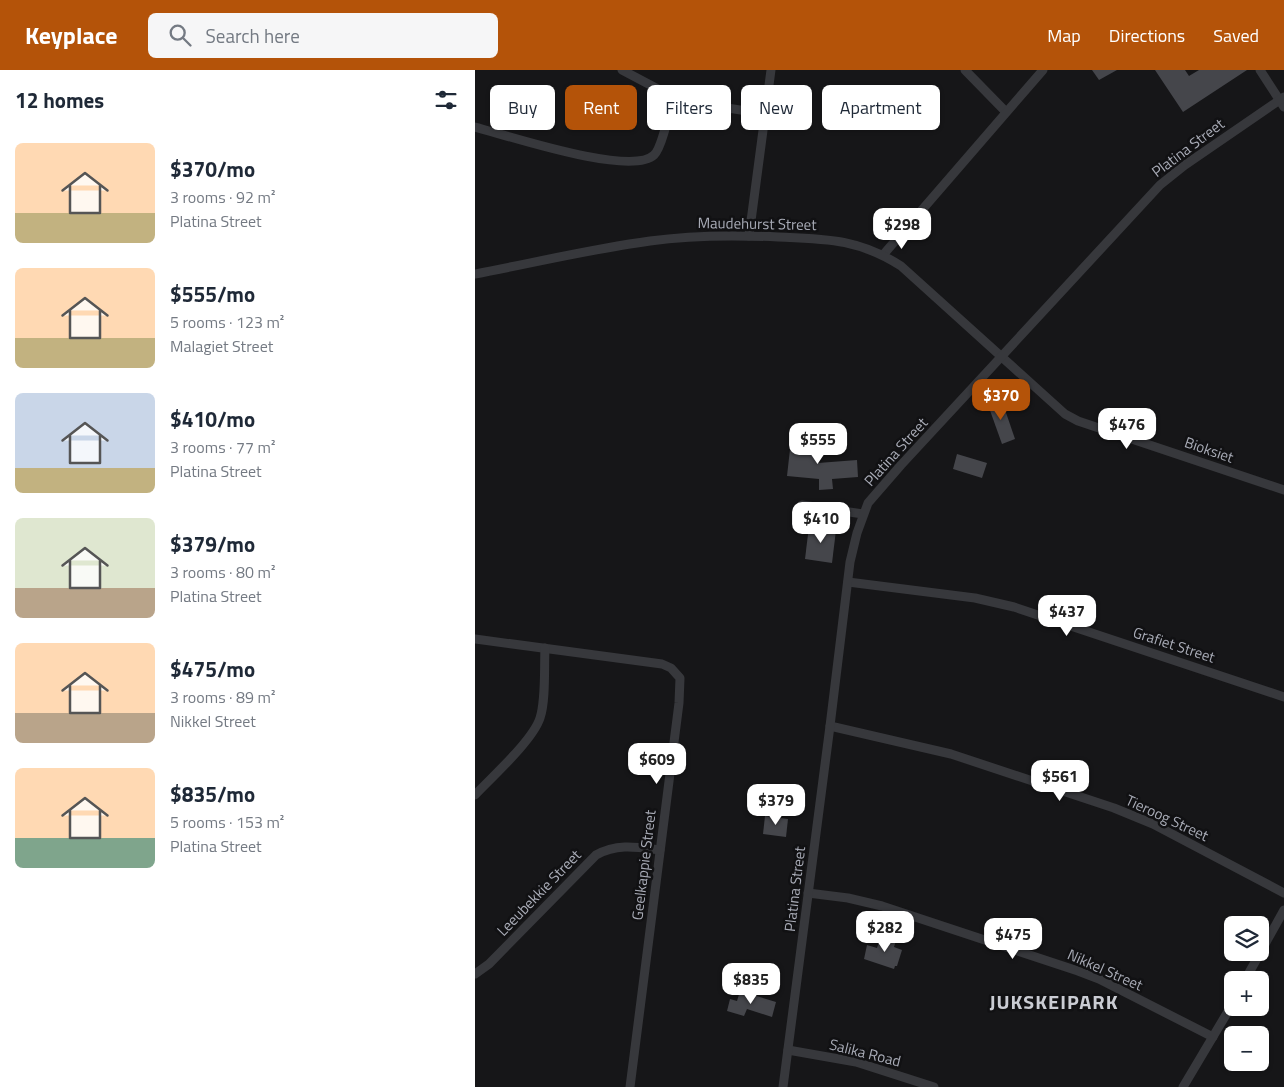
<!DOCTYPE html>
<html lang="en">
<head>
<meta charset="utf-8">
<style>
  :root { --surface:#fff; --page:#f6f6f7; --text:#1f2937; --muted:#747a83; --accent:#b45309 }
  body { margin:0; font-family:"Titillium Web",sans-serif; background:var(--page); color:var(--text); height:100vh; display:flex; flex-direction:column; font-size:19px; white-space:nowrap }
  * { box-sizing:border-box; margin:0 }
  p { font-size:16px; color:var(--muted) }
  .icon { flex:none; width:28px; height:28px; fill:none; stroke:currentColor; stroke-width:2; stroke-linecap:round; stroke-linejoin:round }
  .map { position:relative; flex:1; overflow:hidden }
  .drawer { display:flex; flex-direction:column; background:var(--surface); width:475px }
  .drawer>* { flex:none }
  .banner { position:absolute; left:15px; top:15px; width:475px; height:45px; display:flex; gap:10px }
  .tools { position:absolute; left:749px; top:846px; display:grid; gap:10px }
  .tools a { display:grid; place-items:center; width:45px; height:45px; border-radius:8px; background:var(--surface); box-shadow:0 1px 4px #0004; font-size:25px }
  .price { position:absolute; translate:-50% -42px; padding:0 11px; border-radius:10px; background:#fff; color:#222; font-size:16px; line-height:32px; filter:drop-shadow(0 1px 2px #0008) }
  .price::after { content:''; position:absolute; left:50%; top:30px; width:15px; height:11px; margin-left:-8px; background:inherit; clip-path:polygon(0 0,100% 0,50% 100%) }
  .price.selected { background:var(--accent); color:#fff }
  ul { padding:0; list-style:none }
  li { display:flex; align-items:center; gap:15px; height:125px; padding:0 15px }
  li span { display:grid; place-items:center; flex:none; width:140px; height:100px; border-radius:8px; color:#555 }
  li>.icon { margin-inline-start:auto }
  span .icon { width:60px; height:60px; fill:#fffc; stroke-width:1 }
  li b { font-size:21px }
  h2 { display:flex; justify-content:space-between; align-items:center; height:60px; padding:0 15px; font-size:21px }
  .chip { padding:0 18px; border-radius:8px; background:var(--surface); box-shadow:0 1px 4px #0004; font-size:18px; line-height:45px }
  .chip.selected { background:var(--accent); color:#fff }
  header { display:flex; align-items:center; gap:30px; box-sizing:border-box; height:70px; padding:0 25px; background:var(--accent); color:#fff }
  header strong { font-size:24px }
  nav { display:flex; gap:28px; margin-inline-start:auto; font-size:18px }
  .search { width:350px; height:45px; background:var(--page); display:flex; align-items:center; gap:12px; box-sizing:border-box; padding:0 18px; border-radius:8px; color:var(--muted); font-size:19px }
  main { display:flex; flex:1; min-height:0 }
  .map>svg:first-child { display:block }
  .building { fill:#45464b }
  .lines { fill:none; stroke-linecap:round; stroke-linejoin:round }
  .minor { stroke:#37383c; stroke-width:9 }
  .labels { text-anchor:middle; stroke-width:5; stroke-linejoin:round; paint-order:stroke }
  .street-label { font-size:15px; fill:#a9acb7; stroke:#111113 }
  .district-label { font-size:20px; font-weight:bold; letter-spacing:1px; fill:#caccd3; stroke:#111113 }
</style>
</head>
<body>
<header>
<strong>Keyplace</strong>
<div class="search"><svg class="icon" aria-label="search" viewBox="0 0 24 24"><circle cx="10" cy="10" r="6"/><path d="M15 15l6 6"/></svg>Search here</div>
<nav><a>Map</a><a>Directions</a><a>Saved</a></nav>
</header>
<main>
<section class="drawer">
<h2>12 homes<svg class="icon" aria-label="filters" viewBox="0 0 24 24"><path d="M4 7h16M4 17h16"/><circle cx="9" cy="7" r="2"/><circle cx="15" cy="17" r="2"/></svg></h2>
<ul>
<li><span style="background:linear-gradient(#ffd9b3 70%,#c2b280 0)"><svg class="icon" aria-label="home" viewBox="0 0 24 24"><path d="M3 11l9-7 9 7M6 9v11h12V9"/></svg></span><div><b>$370/mo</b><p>3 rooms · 92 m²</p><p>Platina Street</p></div></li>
<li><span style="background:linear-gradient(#ffd9b3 70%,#c2b280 0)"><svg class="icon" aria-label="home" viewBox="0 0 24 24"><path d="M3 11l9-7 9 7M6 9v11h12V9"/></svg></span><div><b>$555/mo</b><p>5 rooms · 123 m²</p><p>Malagiet Street</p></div></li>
<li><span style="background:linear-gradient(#c9d6e8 75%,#c2b280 0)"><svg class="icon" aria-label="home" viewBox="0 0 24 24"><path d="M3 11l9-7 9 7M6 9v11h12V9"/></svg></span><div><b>$410/mo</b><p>3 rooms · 77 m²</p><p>Platina Street</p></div></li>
<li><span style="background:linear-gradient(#dfe7d0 70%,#b9a48a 0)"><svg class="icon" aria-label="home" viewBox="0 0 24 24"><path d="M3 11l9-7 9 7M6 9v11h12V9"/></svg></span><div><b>$379/mo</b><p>3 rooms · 80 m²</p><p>Platina Street</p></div></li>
<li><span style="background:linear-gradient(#ffd9b3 70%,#b9a48a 0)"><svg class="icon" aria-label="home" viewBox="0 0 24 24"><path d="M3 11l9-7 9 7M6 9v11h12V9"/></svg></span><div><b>$475/mo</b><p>3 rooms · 89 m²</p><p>Nikkel Street</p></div></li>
<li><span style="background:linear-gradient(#ffd9b3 70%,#7fa58c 0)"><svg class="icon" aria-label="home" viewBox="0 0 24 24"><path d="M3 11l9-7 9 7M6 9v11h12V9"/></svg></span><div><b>$835/mo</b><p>5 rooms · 153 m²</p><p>Platina Street</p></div></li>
</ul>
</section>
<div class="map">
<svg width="809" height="1017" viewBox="0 0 809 1017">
  <rect width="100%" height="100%" fill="#161618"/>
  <g class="building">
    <polygon points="617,0 642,0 624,10"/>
    <polygon points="680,0 710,0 714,6 724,0 772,0 708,42"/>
    <polygon points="526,328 540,369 527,374 512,332"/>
    <polygon points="316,370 345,373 343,393 382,390 383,407 357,409 358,419 344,420 344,409 312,406"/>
    <polygon points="482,384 512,393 507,408 478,399"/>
    <polygon points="334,456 361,460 357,493 330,489"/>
    <polygon points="290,746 313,749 311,767 288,764"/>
    <polygon points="415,861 423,864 419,877 427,880 422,896 420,896 419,899 389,889 392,875 402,878 404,872 411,874"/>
    <polygon points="265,921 301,932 297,947 272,939 269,946 252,941 255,929 262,931"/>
  </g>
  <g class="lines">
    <g class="minor">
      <polyline points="147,0 198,27 221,33 291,44"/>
      <polyline points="490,0 531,42"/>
      <polyline points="785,0 809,37"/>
      <path d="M 0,57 C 31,65 156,107 179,85 C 187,78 195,39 198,27"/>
      <polyline points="274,166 296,0"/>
      <polyline points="408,185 568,0"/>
      <path d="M 0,204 C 58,193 116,179 175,171 C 217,165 260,165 303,167 C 352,169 384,169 426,196 L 590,344 L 603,351 L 809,420"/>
      <polyline points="327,435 388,444"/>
      <polyline points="373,512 500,528 539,537 809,627"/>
      <polyline points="0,569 187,594 196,598 205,608 204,633 155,1017"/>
      <polyline points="355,656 476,684 639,738 678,754 809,823"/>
      <path d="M 0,725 C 17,707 58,670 65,648 C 71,630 69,598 70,578"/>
      <polyline points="333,823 373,828 407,836 603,901 624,909 738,967"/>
      <path d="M 0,904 L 14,894 L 121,785 C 142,773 162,777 185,780"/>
      <polyline points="770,910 809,840"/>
      <polyline points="313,980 381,992 459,1017"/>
      <polyline points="308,1017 355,656 375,492 382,463 393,433 426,395 685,115 710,95 809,27"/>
      <polyline points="708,1017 758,933"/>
    </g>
  </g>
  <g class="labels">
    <g class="street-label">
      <text transform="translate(713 78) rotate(-37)" y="5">Platina Street</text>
      <text transform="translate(282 154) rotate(1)" y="5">Maudehurst Street</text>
      <text transform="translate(734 380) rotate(19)" y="5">Bioksiet</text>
      <text transform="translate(421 382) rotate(-48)" y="5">Platina Street</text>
      <text transform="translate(699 575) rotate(18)" y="5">Grafiet Street</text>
      <text transform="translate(692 748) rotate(25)" y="5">Tieroog Street</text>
      <text transform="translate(169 795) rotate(-83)" y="5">Geelkappie Street</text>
      <text transform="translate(320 819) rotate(-83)" y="5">Platina Street</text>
      <text transform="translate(64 823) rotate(-46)" y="5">Leeubekkie Street</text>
      <text transform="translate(630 900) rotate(24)" y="5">Nikkel Street</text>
      <text transform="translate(390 983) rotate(14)" y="5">Salika Road</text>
    </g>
    <g class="district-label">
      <text x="579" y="939">JUKSKEIPARK</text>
    </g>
  </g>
</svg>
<div class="tools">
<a><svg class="icon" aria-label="layers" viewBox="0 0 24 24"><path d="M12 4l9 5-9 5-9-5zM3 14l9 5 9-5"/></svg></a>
<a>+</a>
<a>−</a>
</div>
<b class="price" style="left:427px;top:180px">$298</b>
<b class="price selected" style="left:526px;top:351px">$370</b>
<b class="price" style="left:652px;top:380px">$476</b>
<b class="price" style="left:343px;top:395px">$555</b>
<b class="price" style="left:346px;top:474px">$410</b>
<b class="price" style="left:592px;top:567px">$437</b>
<b class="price" style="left:182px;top:715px">$609</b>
<b class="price" style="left:585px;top:732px">$561</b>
<b class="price" style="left:301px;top:756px">$379</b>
<b class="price" style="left:410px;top:883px">$282</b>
<b class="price" style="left:538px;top:890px">$475</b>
<b class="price" style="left:276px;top:935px">$835</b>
<div class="banner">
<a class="chip">Buy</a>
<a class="chip selected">Rent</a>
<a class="chip">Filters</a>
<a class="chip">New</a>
<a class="chip">Apartment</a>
</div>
</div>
</main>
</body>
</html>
